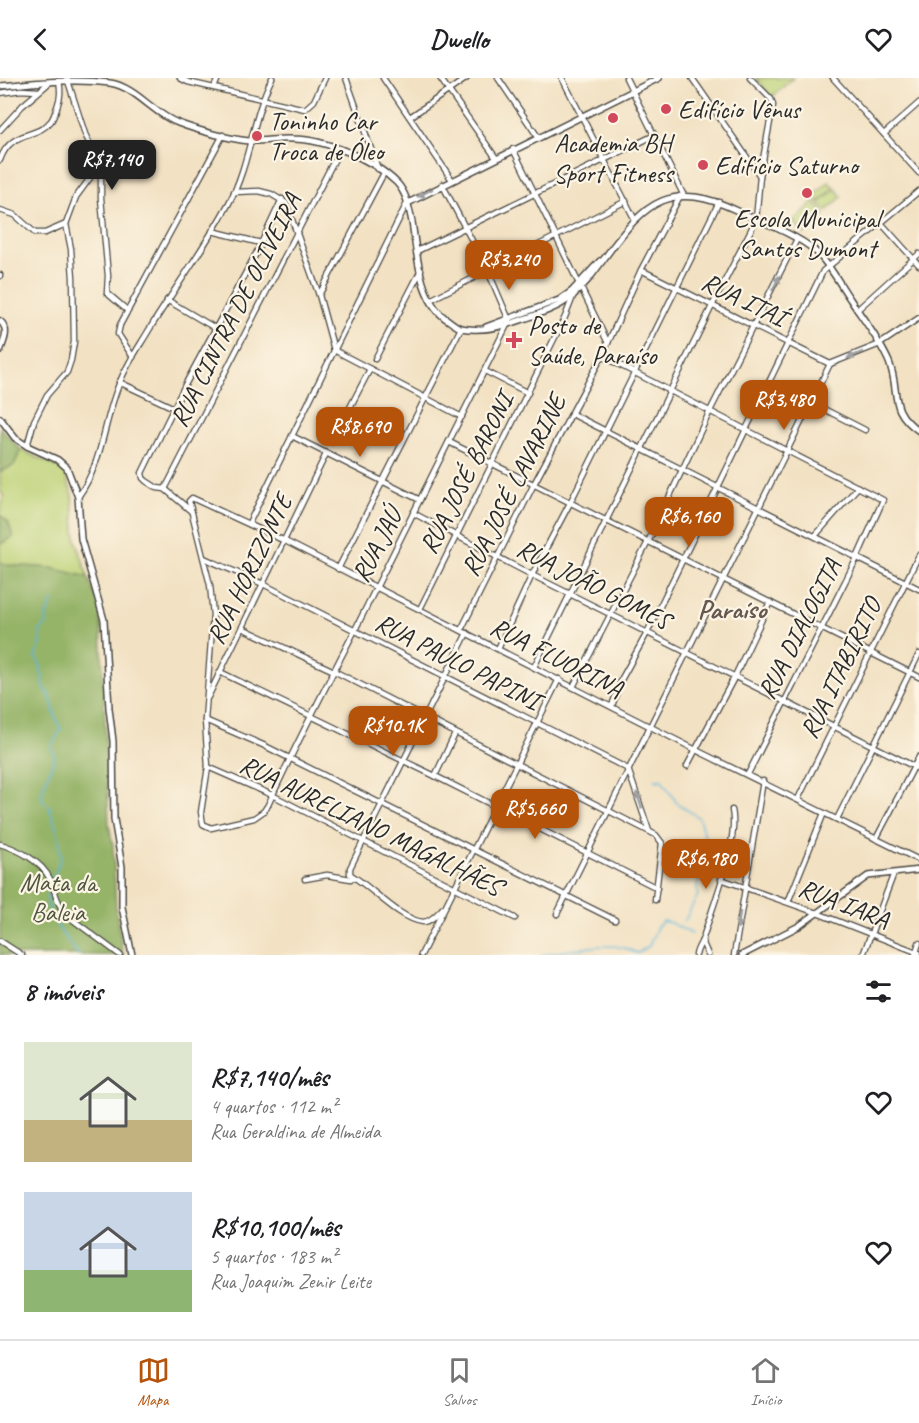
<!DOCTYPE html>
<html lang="pt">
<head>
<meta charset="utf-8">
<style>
  :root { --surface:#fff; --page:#f6f6f6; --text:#202124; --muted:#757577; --line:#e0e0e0; --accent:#b45309 }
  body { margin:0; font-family:Caveat,sans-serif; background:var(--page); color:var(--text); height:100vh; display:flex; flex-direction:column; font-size:22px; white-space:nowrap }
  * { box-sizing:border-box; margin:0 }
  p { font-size:20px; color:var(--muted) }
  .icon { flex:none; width:33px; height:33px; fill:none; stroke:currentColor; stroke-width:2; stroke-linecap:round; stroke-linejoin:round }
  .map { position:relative; height:877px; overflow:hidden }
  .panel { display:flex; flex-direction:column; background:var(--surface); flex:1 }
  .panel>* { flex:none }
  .price { position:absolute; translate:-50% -51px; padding:0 14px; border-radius:12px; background:var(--accent); color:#fff; font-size:20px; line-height:39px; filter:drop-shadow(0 2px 3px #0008) }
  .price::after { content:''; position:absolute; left:50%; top:36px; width:18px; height:14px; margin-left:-9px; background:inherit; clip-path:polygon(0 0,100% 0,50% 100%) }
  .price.current { background:#222; color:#fff }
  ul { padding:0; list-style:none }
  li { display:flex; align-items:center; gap:18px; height:150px; padding:0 24px }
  li span { display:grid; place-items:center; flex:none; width:168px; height:120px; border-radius:0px; color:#555 }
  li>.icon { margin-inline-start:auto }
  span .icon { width:72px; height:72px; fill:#fffc; stroke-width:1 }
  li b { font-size:26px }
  h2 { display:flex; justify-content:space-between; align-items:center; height:72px; padding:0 24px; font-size:26px }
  header { display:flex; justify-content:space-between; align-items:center; height:78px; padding:0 24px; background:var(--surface); font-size:27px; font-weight:700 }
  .tabs { display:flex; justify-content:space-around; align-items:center; height:84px; border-top:2px solid var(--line); background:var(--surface); font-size:16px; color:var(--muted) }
  .tabs a { display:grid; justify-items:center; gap:3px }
  .tabs .current { color:var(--accent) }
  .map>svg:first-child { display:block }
  .green { fill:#bcd276; stroke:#747e50; stroke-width:1.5 }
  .forest { fill:#95b467; stroke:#607049; stroke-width:1.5 }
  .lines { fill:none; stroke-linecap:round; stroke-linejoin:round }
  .stream { stroke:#5bb6d9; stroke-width:1.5 }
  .minor-casing { stroke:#494642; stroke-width:7 }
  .tertiary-casing { stroke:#494642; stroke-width:8 }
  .minor { stroke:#fff; stroke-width:4.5 }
  .tertiary { stroke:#fff; stroke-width:5 }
  .oneway { fill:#a0a0a0 }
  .poi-dot { fill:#d1495b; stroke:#fcf5e5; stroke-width:2 }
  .labels { text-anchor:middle; stroke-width:4.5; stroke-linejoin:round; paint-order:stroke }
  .poi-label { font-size:26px; fill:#2b2b2b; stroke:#fcf5e5; text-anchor:start }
  .street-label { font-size:26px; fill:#2b2b2b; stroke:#fcf5e5 }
  .park-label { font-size:26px; fill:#4f553e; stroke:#fcf5e5 }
  .neighbourhood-label { font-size:27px; font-weight:bold; fill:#66584f; stroke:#fcf5e5 }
</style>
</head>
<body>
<header><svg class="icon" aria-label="back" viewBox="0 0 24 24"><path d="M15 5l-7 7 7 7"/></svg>Dwello<svg class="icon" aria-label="heart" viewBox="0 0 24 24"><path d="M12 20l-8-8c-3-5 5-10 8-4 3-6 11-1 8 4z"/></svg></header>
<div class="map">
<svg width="919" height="877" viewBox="0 0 919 877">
  <rect width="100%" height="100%" fill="#fcf5e5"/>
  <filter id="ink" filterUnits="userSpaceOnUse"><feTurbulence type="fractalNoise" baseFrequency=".0167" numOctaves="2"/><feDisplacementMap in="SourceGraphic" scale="12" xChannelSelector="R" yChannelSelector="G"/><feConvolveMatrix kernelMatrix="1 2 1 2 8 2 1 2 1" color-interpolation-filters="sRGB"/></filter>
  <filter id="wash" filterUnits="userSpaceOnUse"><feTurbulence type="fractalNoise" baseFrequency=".008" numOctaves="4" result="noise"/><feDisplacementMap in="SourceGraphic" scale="24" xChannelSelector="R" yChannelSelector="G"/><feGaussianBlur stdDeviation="1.35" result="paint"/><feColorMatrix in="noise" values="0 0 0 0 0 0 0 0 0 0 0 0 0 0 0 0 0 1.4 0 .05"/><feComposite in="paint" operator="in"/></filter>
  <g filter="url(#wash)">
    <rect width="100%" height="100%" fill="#f2e1c2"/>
    <g class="green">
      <polygon points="756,0 793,0 772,19"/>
      <polygon points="829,104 834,110 819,124 813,118"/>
      <polygon points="836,111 842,119 826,133 819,125"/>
      <polygon points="814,124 825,137 804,156 793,143"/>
      <polygon points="21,372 58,389 65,395 72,416 76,461 88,499 51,490 8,487 0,484 0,466 13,459 8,444 0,437 3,418 0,411 0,394 14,387"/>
    </g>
    <g class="forest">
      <polygon points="0,349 21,372 14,387 0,394"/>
      <polygon points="0,437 8,444 13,459 0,466"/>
      <polygon points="0,484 8,487 51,490 88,499 98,525 101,545 109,746 113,767 116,832 123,877 0,877"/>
    </g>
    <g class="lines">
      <g class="stream">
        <polyline points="53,523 46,538 47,546 40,553 41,565 35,579 40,586 44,609 50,618 56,641 61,651 51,669 55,678 42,713 42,722 49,728 59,760 61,779 53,801"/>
        <polyline points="655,701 657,703 661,701 677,725 699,740 704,757 706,770 704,790 697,807 698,817 684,844"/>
        <path d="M 50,808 C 39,833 65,858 79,877"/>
        <path d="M 541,877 C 562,874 600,865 620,869 C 627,870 632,874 638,875 L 649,868 L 657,849 L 663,843 L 671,845 L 692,856"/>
      </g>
    </g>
  </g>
  <g filter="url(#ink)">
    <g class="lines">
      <defs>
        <g id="minor">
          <polyline points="180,0 188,4 305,31 314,23 325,0"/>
          <polyline points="346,0 378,91"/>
          <polyline points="383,0 452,102"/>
          <polyline points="440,0 496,80"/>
          <polyline points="498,0 538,59"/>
          <polyline points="562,0 635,142"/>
          <polyline points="626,0 684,118"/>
          <polyline points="692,0 760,98"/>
          <polyline points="833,0 919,95"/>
          <polyline points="68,3 85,56 101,90 101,120 108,198 107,215 128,233"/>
          <polyline points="214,10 218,0"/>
          <polyline points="0,15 21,12 38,13"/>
          <polyline points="410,39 467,0"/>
          <polyline points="0,52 22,28 50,4"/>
          <polyline points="884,56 919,25"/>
          <polyline points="513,71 608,265"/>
          <path d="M 0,82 C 11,51 37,61 51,43 C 54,39 56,32 58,26 C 61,18 61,12 59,3"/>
          <path d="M 442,106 L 488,193 L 509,242 L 507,247 C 456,349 406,451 355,552 C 325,610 295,668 268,727 L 264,733 L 254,740 L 211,750 L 203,746 L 201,734 L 208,689 L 205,642 L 213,537 L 210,507 L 189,423 L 192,420 L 285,463 L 696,672 L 919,782"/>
          <polyline points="234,114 259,113 271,116 286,125 319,217 334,272"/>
          <polyline points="0,132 15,137 35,155 45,155 66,146"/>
          <polyline points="882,146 919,187"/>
          <polyline points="212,153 261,165"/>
          <polyline points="417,173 655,57"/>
          <polyline points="641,192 830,286"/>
          <polyline points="0,197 0,198"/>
          <polyline points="319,217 384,95"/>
          <polyline points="167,222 215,250"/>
          <polyline points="430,222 626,123"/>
          <polyline points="857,232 919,176"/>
          <polyline points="334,272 462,339"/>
          <polyline points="602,278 883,422 857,480 748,696"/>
          <polyline points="133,279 118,256 120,247 223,57"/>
          <polyline points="375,281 421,192"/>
          <polyline points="830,286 880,266 919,240"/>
          <polyline points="485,293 528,315"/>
          <polyline points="119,304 174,330"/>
          <polyline points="812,325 865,352"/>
          <polyline points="572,336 919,511"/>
          <polyline points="292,358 420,422"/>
          <polyline points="332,364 370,291"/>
          <polyline points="449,364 919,599"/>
          <polyline points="27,368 34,343 47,317 67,294 71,282 74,264 73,200 71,171 66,146 76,119 90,100"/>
          <polyline points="165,411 340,71"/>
          <path d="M 78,419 C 104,383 103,343 120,304 C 127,286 139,269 149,252 C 175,210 205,169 229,125 C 250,86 252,40 272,0"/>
          <polyline points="191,433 165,411 157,410 146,403 143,400 142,395 185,307 258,172 282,121"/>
          <polyline points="413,435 532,497 919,691"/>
          <polyline points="249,445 407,125"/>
          <polyline points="815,458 858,409"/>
          <polyline points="204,480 263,506 628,691 649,753"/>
          <polyline points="338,491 461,250"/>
          <polyline points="420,531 565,239 574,216"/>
          <polyline points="242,550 334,593 656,757 662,765 655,822"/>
          <polyline points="461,552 534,406 602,278 641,192 680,118"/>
          <polyline points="498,571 532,497 571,423 719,124"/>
          <polyline points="534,589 712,228 756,142 760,98 773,27 771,21 750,0"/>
          <polyline points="220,594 435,698 657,810"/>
          <polyline points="573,609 649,462 710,333 797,161"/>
          <polyline points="208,619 326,376"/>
          <polyline points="612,628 621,602 647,555 823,193 919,113"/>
          <polyline points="205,642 263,667 615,842"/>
          <polyline points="687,688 735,598 770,524"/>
          <polyline points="208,689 272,717 515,840"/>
          <polyline points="435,698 455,656"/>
          <polyline points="798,721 919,477"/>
          <polyline points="837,741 919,576"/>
          <polyline points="876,761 919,679"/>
          <path d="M 0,766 C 18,771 41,783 50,801 C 55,813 57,825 65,836 L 120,877"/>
          <polyline points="354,799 350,796 350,790 467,555"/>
          <path d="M 305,801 L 327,797 L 351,801 L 354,799 C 373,811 401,842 423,844 C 431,844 438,835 443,830"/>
          <polyline points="721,801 817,835 919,875"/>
          <polyline points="788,824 824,735"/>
          <polyline points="557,836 830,286"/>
          <polyline points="0,863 22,877"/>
          <polyline points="702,863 708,877"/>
          <polyline points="421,877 559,601"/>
          <path d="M 696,877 C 697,870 701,866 703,860 C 713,827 739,764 732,732"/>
          <polyline points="734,877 763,703"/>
          <polyline points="863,877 894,795"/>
          <polyline points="915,877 919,865"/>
        </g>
        <g id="tertiary">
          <path d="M 0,8 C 36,5 74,0 110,5 C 136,9 153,36 178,45 C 196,52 229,61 249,63 C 263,64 278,60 292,61 C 325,61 373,81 397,105 C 407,116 409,130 412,144 C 417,175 419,220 445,240 C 450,243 455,248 461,250 C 481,254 502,249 521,242 C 538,236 556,231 570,220 C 585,208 595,193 606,178 C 646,122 672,102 738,133 C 760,143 797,157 814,172 C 829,185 839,205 850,221 C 863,241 879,261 889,284 C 901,314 887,331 919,353"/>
          <polyline points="408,125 659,0"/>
          <path d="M 0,243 C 10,251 4,263 0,273"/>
          <polyline points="486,249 559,222 572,213 600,183"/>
          <polyline points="0,340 15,360 27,368 58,382 67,390 78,419 81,461 104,542 109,630 113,663 114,741 122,789 122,829 132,877"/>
          <polyline points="742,877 799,848 868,798 919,792"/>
        </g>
      </defs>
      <use href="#minor" class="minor-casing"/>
      <use href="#tertiary" class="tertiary-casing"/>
      <use href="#minor" class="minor"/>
      <use href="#tertiary" class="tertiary"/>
    </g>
    <defs><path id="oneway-solid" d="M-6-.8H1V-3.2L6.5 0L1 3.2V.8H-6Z" transform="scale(1.5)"/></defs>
    <g class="oneway">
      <use href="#oneway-solid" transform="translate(425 115) rotate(152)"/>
      <use href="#oneway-solid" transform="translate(776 205) rotate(-63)"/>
      <use href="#oneway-solid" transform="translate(855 277) rotate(158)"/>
      <use href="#oneway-solid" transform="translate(639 722) rotate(-109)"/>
      <use href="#oneway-solid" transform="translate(739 842) rotate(98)"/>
    </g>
  </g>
  <g class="poi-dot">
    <circle cx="666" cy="31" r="6"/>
    <circle cx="613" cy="40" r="6"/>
    <circle cx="257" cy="58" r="6"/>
    <circle cx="703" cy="87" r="6"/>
    <circle cx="807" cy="115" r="6"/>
    <path d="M511 253h6v6h6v6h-6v6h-6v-6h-6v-6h6z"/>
  </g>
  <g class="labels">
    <g class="poi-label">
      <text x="678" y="40">Edifício Vênus</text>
      <text x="269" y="52">Toninho Car<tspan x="269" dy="30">Troca de Óleo</tspan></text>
      <text x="613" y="74" text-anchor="middle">Academia BH<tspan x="613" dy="30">Sport Fitness</tspan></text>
      <text x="715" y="96">Edifício Saturno</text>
      <text x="807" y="149" text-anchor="middle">Escola Municipal<tspan x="807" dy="30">Santos Dumont</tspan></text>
      <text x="528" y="256">Posto de<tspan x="528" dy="30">Saúde, Paraíso</tspan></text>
    </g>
    <g class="street-label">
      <text transform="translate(744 221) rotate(26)" y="9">RUA ITAÍ</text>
      <text transform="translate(235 232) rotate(-63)" y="9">RUA CINTRA DE OLIVEIRA</text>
      <text transform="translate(466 395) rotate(-63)" y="9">RUA JOSÉ BARONI</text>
      <text transform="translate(513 407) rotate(-63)" y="9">RUA JOSÉ LAVARINE</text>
      <text transform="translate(376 467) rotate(-63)" y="9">RUA JAÚ</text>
      <text transform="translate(249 491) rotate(-64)" y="9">RUA HORIZONTE</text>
      <text transform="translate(594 506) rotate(27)" y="9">RUA JOÃO GOMES</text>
      <text transform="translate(799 551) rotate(-63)" y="9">RUA DIALOGITA</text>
      <text transform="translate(557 579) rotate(27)" y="9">RUA FLUORINA</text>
      <text transform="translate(458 583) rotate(27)" y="9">RUA PAULO PAPINI</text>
      <text transform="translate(840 590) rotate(-64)" y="9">RUA ITABIRITO</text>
      <text transform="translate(371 747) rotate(26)" y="9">RUA AURELIANO MAGALHÃES</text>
      <text transform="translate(844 825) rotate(21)" y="9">RUA IARA</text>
    </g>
    <g class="park-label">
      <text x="58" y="813">Mata da<tspan x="58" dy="30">Baleia</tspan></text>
    </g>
    <g class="neighbourhood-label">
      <text x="732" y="540">Paraíso</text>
    </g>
  </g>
</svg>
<b class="price current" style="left:112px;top:113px">R$7,140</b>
<b class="price" style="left:509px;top:213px">R$3,240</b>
<b class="price" style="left:784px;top:353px">R$3,480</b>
<b class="price" style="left:360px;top:380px">R$8,690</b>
<b class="price" style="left:689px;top:470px">R$6,160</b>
<b class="price" style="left:393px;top:679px">R$10.1K</b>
<b class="price" style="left:535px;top:762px">R$5,660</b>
<b class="price" style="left:706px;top:812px">R$6,180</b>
</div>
<section class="panel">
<h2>8 imóveis<svg class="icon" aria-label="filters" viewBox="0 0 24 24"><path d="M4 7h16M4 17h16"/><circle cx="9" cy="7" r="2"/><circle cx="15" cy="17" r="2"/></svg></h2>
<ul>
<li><span style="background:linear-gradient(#dfe7d0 65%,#c2b280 0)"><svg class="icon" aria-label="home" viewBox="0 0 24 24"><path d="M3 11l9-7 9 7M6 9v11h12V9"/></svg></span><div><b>R$7,140/mês</b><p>4 quartos · 112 m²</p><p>Rua Geraldina de Almeida</p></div><svg class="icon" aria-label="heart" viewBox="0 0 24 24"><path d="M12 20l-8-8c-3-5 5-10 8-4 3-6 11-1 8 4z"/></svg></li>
<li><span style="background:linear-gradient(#c9d6e8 65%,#8fb573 0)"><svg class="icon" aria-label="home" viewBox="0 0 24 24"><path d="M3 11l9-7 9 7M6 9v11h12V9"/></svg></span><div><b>R$10,100/mês</b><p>5 quartos · 183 m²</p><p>Rua Joaquim Zenir Leite</p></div><svg class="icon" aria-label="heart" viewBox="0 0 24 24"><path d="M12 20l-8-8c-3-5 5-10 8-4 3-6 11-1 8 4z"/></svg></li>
</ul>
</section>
<nav class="tabs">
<a class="current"><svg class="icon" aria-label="map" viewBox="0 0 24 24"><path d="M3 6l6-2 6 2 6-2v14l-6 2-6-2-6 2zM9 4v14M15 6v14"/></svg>Mapa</a>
<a><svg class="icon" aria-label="saved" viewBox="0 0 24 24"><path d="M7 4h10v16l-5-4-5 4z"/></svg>Salvos</a>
<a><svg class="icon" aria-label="home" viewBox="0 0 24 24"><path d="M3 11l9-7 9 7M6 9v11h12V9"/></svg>Início</a>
</nav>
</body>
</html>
